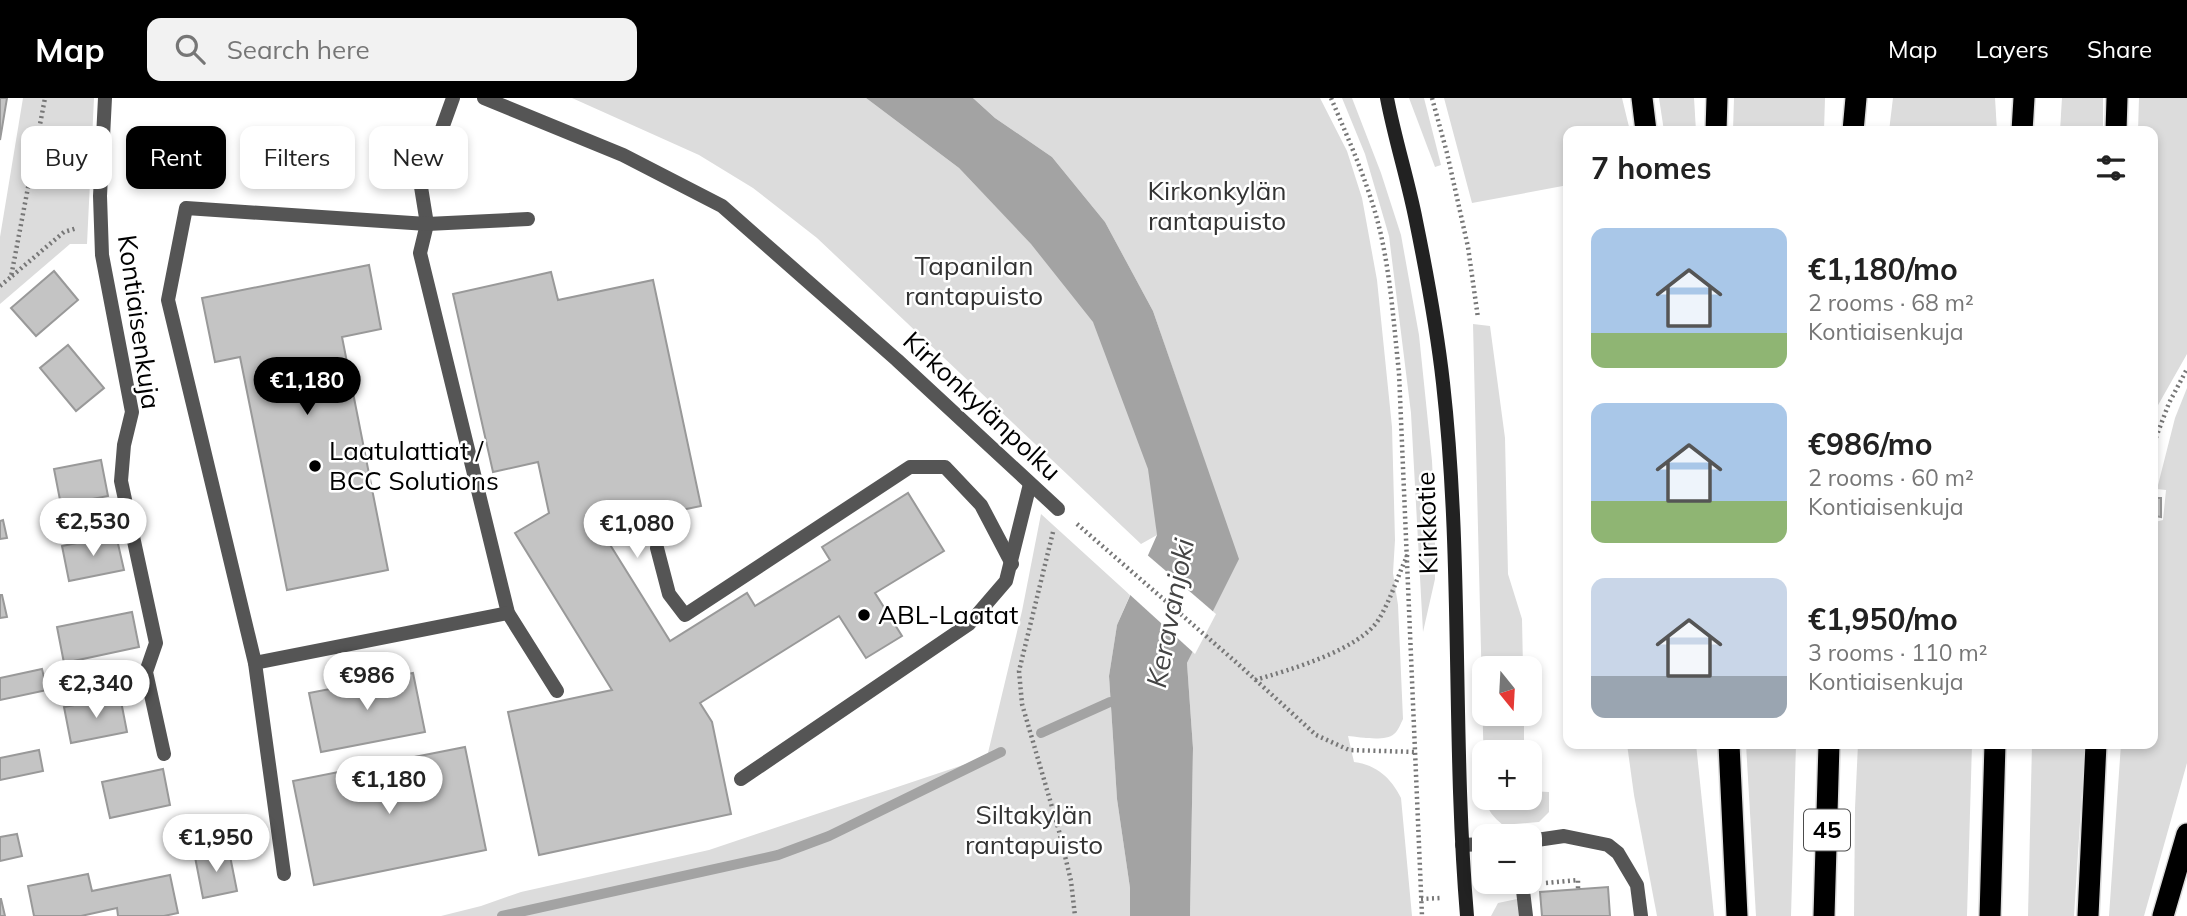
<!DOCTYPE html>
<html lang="en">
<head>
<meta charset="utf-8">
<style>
  :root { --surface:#fff; --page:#f2f2f2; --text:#222; --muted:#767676; --accent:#000 }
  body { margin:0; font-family:Mulish,sans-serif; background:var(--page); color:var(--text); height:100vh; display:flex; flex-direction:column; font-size:26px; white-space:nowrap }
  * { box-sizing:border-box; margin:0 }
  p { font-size:23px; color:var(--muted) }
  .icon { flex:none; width:38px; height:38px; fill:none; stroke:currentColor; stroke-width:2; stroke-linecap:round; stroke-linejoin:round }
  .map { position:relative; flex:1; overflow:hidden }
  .drawer { position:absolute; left:1563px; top:28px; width:595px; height:623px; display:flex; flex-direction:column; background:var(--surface); border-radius:14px; box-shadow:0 4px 10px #0003 }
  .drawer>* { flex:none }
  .top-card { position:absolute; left:21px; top:28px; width:665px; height:63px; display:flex; gap:14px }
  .needle { width:46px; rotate:162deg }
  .buttons { position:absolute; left:1472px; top:558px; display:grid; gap:14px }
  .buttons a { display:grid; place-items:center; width:70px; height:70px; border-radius:14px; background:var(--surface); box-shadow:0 4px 10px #0003; font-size:35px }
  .price { position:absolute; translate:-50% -60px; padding:0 16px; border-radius:24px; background:#fff; color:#222; font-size:23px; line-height:46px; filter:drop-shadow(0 2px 4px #0008) }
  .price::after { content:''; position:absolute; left:50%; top:42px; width:21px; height:16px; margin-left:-10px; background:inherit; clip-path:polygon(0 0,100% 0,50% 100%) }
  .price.on { background:var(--accent); color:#fff }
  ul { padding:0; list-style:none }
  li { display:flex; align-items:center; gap:21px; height:175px; padding:0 28px }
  li span { display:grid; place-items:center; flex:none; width:196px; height:140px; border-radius:14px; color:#555 }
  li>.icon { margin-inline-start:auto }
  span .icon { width:84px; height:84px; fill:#fffc; stroke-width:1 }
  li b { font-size:30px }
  h2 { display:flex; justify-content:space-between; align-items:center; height:84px; padding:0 28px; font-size:30px }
  .pill { padding:0 24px; border-radius:14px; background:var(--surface); box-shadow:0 4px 10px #0003; font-size:24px; line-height:63px }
  .pill.on { background:var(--accent); color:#fff }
  header { display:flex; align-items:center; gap:42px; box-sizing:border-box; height:98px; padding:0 35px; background:var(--accent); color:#fff }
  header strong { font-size:33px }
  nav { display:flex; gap:38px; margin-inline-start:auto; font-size:24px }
  .search { width:490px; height:63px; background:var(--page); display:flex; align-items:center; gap:18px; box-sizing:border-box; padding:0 24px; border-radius:14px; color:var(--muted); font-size:26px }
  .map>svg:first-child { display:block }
  .green { fill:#dcdcdc }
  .water { fill:#a3a3a3 }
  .pier { fill:#fff }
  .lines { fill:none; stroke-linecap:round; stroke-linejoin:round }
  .stream { stroke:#a3a3a3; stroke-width:10 }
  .building { fill:#c4c4c4; stroke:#999; stroke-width:2 }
  .highway-casing { stroke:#dbdbdb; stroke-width:24 }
  .path { stroke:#777; stroke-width:4.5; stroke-dasharray:2 3.5; stroke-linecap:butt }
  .lane { stroke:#555; stroke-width:14 }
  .street { stroke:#555; stroke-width:14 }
  .secondary { stroke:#222; stroke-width:14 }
  .highway { stroke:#000; stroke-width:21 }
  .poi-dot { fill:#000; stroke:#fff; stroke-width:2.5 }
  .labels { text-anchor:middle; stroke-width:5; stroke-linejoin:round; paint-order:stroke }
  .shield { fill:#fff; stroke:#4c4c4c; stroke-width:2 }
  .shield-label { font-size:24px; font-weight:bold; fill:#000 }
  .park-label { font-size:26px; fill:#333; stroke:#fff }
  .street-label { font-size:26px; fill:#000; stroke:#fff }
  .poi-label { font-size:26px; fill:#000; stroke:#fff; text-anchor:start }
  .water-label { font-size:28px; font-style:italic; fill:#444; stroke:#fff }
</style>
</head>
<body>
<header>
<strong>Map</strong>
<div class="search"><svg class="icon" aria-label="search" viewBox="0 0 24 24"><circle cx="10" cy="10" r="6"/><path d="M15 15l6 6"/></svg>Search here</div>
<nav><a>Map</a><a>Layers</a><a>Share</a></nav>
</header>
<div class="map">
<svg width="2187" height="818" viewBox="0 0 2187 818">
  <rect width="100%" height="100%" fill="#fff"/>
  <g class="green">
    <polygon points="23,0 94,0 87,146 70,146 0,206 0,139"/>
    <polygon points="572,0 866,0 959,70 1085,202 1154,371 1157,437 1141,446 817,140 753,90 699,57"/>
    <path d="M 973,0 L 1320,0 L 1347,53 L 1362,100 L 1377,182 L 1392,329 L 1395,442 L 1393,475 L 1398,507 L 1403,621 C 1401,625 1398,633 1394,636 C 1385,644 1359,639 1348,638 L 1354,664 C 1377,667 1391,680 1401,700 L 1412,818 L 1190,818 L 1193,650 L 1187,565 L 1238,461 L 1153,213 L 1105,124 L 1052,59 L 995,20 Z"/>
    <polygon points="1342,0 1352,0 1381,75 1401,137 1419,237 1432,363 1435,423 1435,481 1423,534 1411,315 1389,138 1365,56"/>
    <polygon points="1409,0 1424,0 1441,67 1435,69"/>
    <polygon points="1444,0 1622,0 1630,33 1568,33 1568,87 1472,105"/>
    <polygon points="1659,0 1694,0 1696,33 1664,33"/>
    <polygon points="1734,0 1825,0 1824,33 1733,33"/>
    <polygon points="1893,0 1995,0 1997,33 1889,33"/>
    <polygon points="2062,0 2103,0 2103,33 2060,33"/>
    <polygon points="2139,0 2187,0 2187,256 2153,316 2152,33 2138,33"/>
    <polygon points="1473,226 1490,228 1505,340 1508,476 1522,521 1523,570 1484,570 1484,616 1524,616 1524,654 1484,654 1484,675"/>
    <polygon points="2187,290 2187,665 2144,818 2109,818 2121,646 2152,646 2152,470 2155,424 2163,422 2166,392 2157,391 2175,320"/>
    <polygon points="1041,416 1130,497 1117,527 1109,578 1117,701 1130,790 1130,818 441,818 481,808 521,794 709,752 987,659 1022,513"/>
    <polygon points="1627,646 1696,646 1714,818 1657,818 1634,697"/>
    <polygon points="1746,646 1796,646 1791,818 1756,818"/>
    <polygon points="1858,646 1972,646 1967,818 1854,818 1855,710"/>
    <polygon points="2032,646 2085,646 2074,818 2028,818"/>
    <path d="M 1530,693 L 1549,694 L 1549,714 L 1539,724 L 1503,727 C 1493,719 1488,713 1485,700 L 1530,700 Z"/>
    <polygon points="1517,801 1521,818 1491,818 1498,805"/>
  </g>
  <polygon class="water" points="866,0 973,0 995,20 1052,59 1105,124 1153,213 1239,461 1187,565 1193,650 1190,818 1130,818 1130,790 1117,701 1109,578 1117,527 1157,437 1148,371 1093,224 1031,146 959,70"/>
  <polygon class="pier" points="1145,455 1216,516 1195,556 1128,495"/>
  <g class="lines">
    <g class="stream">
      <polyline points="1041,635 1110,604"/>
      <polyline points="502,818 778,757 829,738 1001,654"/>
    </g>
  </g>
  <g class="building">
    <polygon points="0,0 7,0 0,42"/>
    <polygon points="369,167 381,231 342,239 388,472 287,492 240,259 215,264 202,200"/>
    <polygon points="54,173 78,202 36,238 11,210"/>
    <polygon points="551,174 558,202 653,182 701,408 599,429 670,543 747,495 755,508 830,462 822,449 908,395 944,453 875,495 902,538 866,560 839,518 700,605 712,624 731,716 539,757 508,614 612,592 515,435 549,415 538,364 493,374 453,196"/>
    <polygon points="68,247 104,290 76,313 40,270"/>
    <polygon points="101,362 108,398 61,407 54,371"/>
    <polygon points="2155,400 2161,400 2161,419 2155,418"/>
    <polygon points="3,422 7,440 0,441 0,423"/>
    <polygon points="116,437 124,472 69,483 62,448"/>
    <polygon points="0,497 2,497 7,519 0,520"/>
    <polygon points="132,514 139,549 64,565 57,529"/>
    <polygon points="42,571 47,592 0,602 0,580"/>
    <polygon points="413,575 425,634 321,654 309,595"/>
    <polygon points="120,598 127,634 71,645 64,609"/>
    <polygon points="465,649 486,752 314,787 293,683"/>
    <polygon points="39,652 43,673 0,682 0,660"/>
    <polygon points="163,671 170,707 110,720 102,684"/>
    <polygon points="17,736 22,758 0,763 0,739"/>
    <polygon points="229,753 237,793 203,800 195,759"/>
    <polygon points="88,776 92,793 170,777 178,815 164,818 118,818 117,810 81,818 34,818 28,788"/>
    <polygon points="1608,789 1610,818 1542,818 1540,794"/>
    <polygon points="0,801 1,801 5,818 0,818"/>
  </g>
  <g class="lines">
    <defs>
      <g id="highway">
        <polyline points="1642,0 1646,33"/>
        <polyline points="1716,33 1717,0"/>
        <polyline points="1853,33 1856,0"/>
        <polyline points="2022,33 2024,0"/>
        <polyline points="2116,33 2117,0"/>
        <polyline points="1729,646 1737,818"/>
        <polyline points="1824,818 1829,646"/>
        <polyline points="1990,818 1995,646"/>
        <polyline points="2088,818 2096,646"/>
        <polyline points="2163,818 2187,736"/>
      </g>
    </defs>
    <use href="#highway" class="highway-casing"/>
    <g class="path">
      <path d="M 1331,0 C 1350,45 1370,89 1381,137 C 1391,182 1394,229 1399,275 L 1422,818"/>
      <polyline points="1432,0 1447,55 1468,149 1478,220"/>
      <polyline points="12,178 64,134 77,130"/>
      <polyline points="0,188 11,179 45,0"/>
      <polyline points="2152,350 2169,305 2187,271"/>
      <polyline points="1077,426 1237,565 1316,637 1349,652 1416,654"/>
      <polyline points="1053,434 1019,573 1022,606 1059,733 1071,783 1075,818"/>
      <path d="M 1255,582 C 1289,572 1360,552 1379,521 C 1391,501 1398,477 1408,456"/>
      <polyline points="1546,785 1578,782 1578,791"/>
      <polyline points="1421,801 1441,800"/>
    </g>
    <g class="lane">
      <polyline points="453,0 421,89 427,126 420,155 508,515 557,593"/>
      <polyline points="657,450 669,496 685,517 910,369 945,369 981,407 1012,466"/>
      <polyline points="255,565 508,515"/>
      <polyline points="741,681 969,526 1006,483 1030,386"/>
      <polyline points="1530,743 1564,738 1608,747 1618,755 1637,787 1641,818"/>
      <polyline points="1462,747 1484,746"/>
      <polyline points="284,776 255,565 168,202 186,110 427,126 528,121"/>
      <polyline points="1522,784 1526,818"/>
    </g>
    <g class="street">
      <polyline points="105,0 100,98 102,157 132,314 124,347 121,383 156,545 146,574 164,656"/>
      <polyline points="484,0 623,57 722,108 897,262 1058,411"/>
    </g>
    <path class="secondary" d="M 1387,0 C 1395,42 1408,82 1416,123 C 1427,177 1437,231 1443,285 C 1463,462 1452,641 1467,818"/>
    <use href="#highway" class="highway"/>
  </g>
  <g class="poi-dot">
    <circle cx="315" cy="368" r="7"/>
    <circle cx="864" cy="517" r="7"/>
  </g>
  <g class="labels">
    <rect class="shield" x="1804" y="711.5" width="46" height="41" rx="5"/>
    <g class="shield-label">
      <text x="1827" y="740">45</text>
    </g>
    <g class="park-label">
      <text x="1217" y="102">Kirkonkylän<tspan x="1217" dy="30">rantapuisto</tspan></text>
      <text x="974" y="177">Tapanilan<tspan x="974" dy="30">rantapuisto</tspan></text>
      <text x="1034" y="726">Siltakylän<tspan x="1034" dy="30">rantapuisto</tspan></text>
    </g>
    <g class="street-label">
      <text transform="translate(139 224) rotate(82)" y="9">Kontiaisenkuja</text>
      <text transform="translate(982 308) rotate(43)" y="9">Kirkonkylänpolku</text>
      <text transform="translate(1427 425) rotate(-92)" y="9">Kirkkotie</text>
    </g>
    <g class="poi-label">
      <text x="329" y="362">Laatulattiat /<tspan x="329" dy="30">BCC Solutions</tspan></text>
      <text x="878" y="526">ABL-Laatat</text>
    </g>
    <g class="water-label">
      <text transform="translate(1170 515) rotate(-79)" y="10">Keravanjoki</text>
    </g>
  </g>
</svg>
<div class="buttons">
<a><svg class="needle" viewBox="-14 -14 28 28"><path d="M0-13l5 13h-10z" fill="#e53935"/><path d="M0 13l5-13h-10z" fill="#767676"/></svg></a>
<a>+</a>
<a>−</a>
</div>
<b class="price on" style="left:307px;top:319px">€1,180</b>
<b class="price" style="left:93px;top:460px">€2,530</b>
<b class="price" style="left:637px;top:462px">€1,080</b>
<b class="price" style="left:367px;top:614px">€986</b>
<b class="price" style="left:96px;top:622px">€2,340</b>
<b class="price" style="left:389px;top:718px">€1,180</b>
<b class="price" style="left:216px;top:776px">€1,950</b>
<div class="top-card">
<a class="pill">Buy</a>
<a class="pill on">Rent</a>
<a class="pill">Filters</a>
<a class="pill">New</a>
</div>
<section class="drawer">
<h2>7 homes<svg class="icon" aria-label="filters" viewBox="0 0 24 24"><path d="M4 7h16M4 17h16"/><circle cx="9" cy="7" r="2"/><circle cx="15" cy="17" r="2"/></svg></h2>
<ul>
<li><span style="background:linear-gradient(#a9c7e8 75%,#8fb573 0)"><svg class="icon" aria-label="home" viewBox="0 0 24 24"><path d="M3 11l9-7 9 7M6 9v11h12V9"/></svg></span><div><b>€1,180/mo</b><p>2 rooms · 68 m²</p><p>Kontiaisenkuja</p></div></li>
<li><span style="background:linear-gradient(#a9c7e8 70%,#8fb573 0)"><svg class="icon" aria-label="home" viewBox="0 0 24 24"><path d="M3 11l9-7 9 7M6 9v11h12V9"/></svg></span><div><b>€986/mo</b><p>2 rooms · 60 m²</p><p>Kontiaisenkuja</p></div></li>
<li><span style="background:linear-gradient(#c9d6e8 70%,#9aa5b1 0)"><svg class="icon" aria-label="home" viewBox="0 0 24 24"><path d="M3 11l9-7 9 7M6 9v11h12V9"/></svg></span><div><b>€1,950/mo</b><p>3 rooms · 110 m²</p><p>Kontiaisenkuja</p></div></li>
</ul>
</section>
</div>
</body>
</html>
